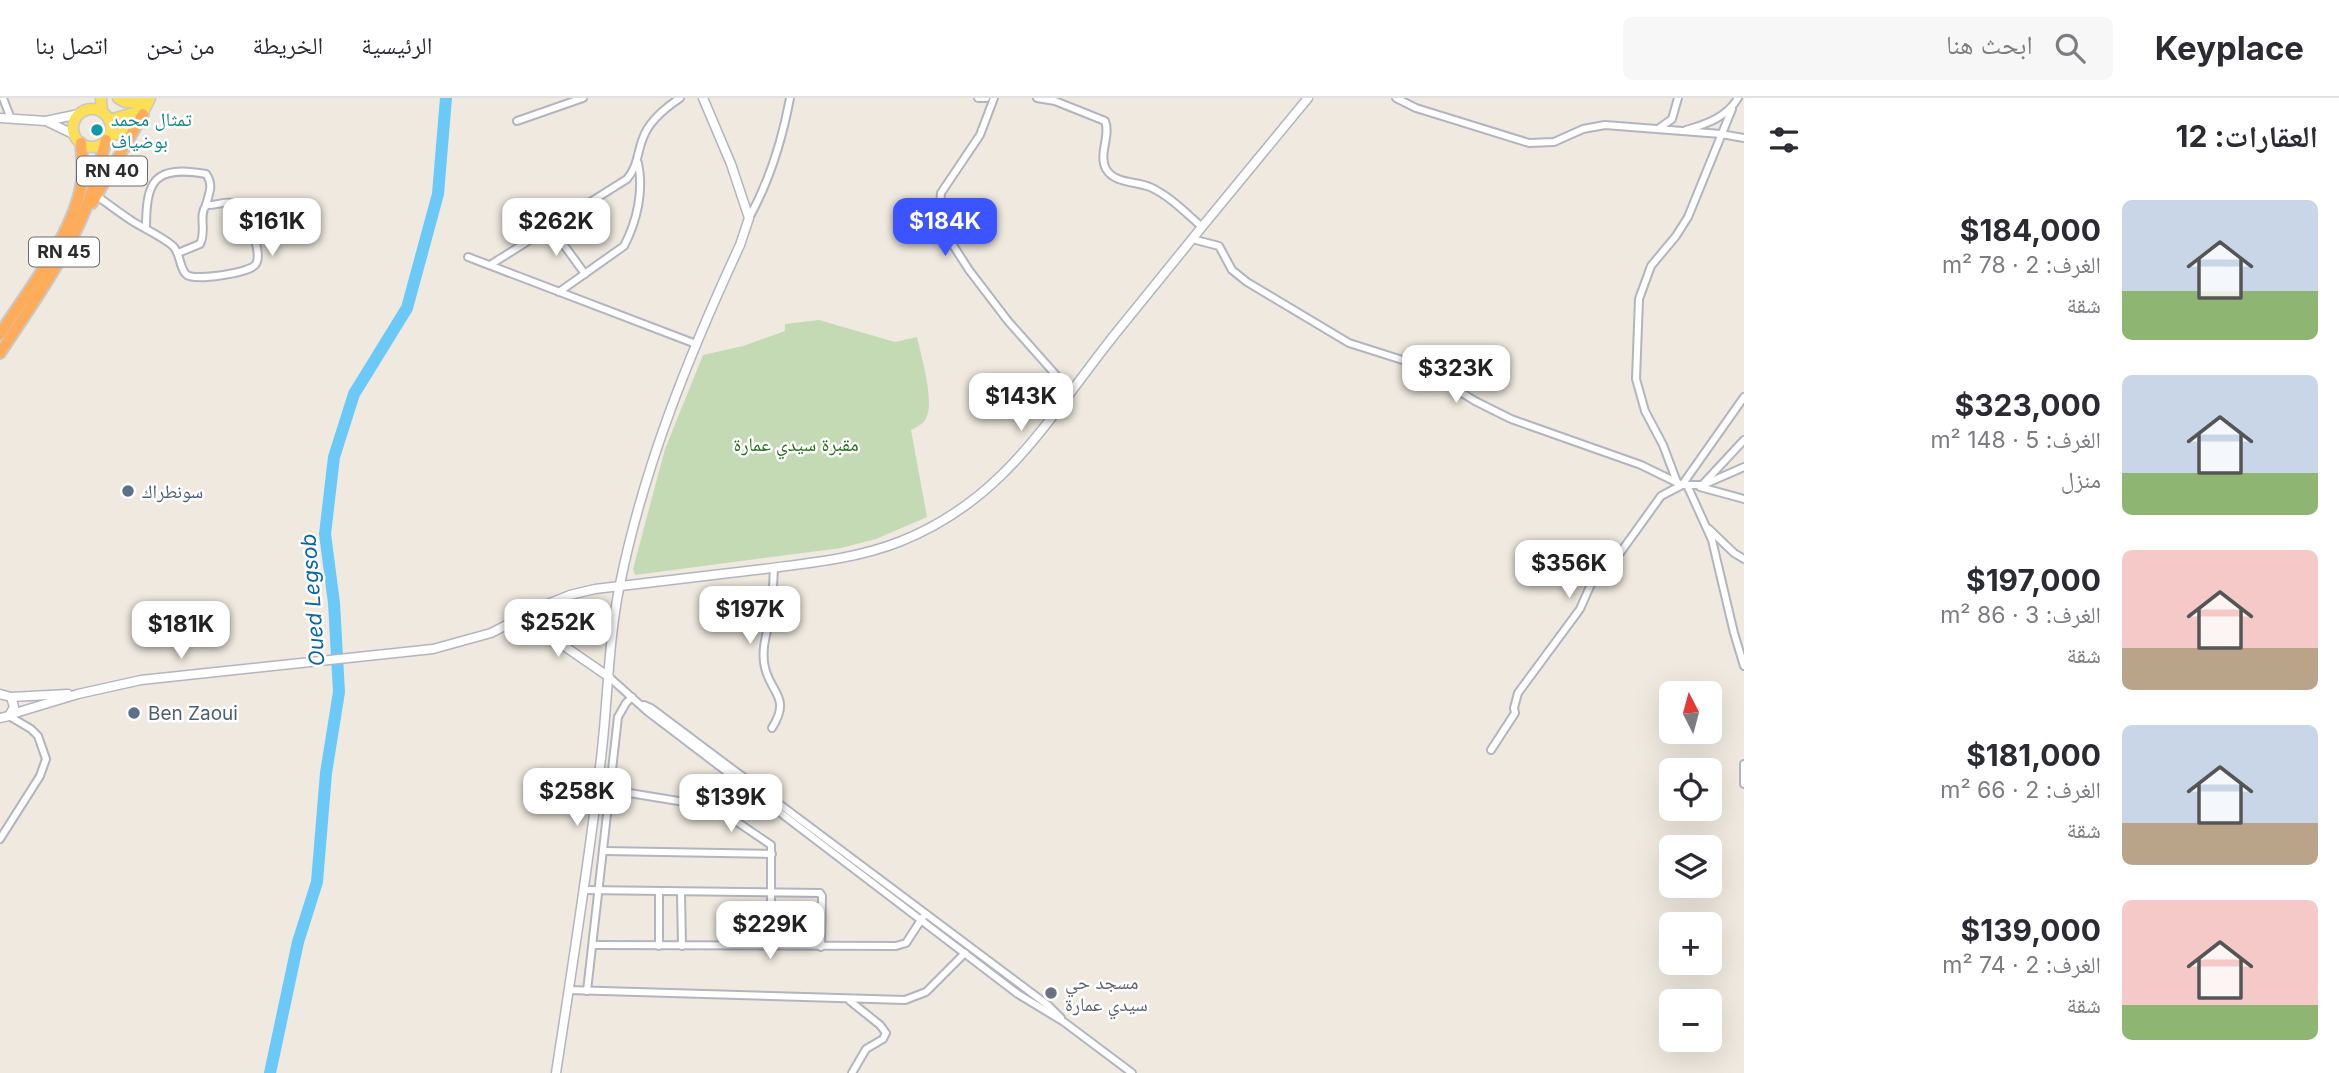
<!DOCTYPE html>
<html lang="ar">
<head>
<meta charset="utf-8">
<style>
  :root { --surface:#fff; --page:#f7f7f7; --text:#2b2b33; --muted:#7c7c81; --line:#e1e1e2; --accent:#3c54ff }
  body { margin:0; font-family:Inter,"Noto Naskh Arabic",sans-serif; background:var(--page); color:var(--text); direction:rtl; height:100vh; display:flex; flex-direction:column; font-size:26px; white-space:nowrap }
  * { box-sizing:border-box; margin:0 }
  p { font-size:23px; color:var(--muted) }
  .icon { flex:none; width:38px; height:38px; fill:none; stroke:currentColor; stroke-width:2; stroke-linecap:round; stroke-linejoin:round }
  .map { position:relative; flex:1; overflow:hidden; direction:ltr }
  .sheet { display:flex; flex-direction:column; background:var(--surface); width:595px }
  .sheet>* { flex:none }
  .needle { width:46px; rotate:354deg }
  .tools { position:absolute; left:1659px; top:583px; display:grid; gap:14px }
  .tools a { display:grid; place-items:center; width:63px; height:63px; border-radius:10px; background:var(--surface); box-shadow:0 7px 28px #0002; font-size:35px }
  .price { position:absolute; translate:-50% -60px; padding:0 16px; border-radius:14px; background:#fff; color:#222; font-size:23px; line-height:46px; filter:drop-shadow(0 2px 4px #0008) }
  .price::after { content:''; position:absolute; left:50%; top:42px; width:21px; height:16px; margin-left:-10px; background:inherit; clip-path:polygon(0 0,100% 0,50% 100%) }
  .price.on { background:var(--accent); color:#fff }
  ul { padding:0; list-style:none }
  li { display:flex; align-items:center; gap:21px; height:175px; padding:0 21px }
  li span { display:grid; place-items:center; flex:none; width:196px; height:140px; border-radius:10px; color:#555 }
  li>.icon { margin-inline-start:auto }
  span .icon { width:84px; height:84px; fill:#fffc; stroke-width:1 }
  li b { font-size:30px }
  h2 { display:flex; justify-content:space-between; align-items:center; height:84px; padding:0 21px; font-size:30px }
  header { display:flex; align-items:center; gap:42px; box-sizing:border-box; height:98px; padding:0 35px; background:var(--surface); border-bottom:2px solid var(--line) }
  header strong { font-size:33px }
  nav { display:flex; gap:38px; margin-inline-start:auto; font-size:24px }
  .search { width:490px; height:63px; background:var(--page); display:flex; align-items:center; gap:18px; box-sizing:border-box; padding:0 24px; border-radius:10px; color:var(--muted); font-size:26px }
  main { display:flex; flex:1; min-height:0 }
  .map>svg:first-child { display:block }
  .cemetery { fill:#c4dab4 }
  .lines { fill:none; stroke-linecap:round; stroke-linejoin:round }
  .river { stroke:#6bc9f7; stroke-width:12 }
  .street-casing { stroke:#b3b4c1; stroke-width:10 }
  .secondary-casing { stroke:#b3b4c1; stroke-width:11 }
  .primary-casing { stroke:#c8c8c8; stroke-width:13 }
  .highway-casing { stroke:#c8c8c8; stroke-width:14 }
  .street { stroke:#fff; stroke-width:6 }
  .secondary { stroke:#fff; stroke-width:8 }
  .primary { stroke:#fbdf58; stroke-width:10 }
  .highway { stroke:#ffac5a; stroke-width:10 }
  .culture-dot { fill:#0f9aa8; stroke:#fff; stroke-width:2.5 }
  .service-dot { fill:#5c6f8a; stroke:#fff; stroke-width:2.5 }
  .worship-dot { fill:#6b7280; stroke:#fff; stroke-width:2.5 }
  .labels { text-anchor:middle; stroke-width:5; stroke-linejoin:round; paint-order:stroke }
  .shield { fill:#fff; stroke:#6c6c6c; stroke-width:2 }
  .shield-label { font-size:18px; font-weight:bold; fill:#2d2d2d }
  .culture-label { font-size:19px; fill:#0d838f; stroke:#fff; text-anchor:start }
  .park-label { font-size:19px; fill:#237116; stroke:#fff }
  .service-label { font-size:19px; fill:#4e5e75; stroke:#fff; text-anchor:start }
  .worship-label { font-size:19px; fill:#5b616d; stroke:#fff; text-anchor:start }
  .water-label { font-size:21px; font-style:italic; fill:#0466aa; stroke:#fff }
</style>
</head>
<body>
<header>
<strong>Keyplace</strong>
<div class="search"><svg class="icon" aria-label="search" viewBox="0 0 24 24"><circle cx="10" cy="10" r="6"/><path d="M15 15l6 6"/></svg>ابحث هنا</div>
<nav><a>الرئيسية</a><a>الخريطة</a><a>من نحن</a><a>اتصل بنا</a></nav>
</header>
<main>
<section class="sheet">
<h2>العقارات: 12<svg class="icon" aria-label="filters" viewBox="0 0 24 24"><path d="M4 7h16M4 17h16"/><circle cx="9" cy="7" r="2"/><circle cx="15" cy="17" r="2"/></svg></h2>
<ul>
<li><span style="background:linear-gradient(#c9d6e8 65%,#8fb573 0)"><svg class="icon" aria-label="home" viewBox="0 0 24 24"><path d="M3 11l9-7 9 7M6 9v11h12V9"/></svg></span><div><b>$184,000</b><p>الغرف: 2 · 78 m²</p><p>شقة</p></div></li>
<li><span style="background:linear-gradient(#c9d6e8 70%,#8fb573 0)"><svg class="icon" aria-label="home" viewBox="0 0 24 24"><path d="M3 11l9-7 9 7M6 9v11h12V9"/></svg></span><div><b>$323,000</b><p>الغرف: 5 · 148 m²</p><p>منزل</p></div></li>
<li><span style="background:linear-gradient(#f6c9c9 70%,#b9a48a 0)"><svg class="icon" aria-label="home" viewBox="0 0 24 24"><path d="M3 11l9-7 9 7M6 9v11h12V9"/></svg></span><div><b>$197,000</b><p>الغرف: 3 · 86 m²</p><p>شقة</p></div></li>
<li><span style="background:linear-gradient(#c9d6e8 70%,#b9a48a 0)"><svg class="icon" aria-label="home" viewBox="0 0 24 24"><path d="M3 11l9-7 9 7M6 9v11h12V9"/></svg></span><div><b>$181,000</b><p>الغرف: 2 · 66 m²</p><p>شقة</p></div></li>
<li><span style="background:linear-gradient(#f6c9c9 75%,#8fb573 0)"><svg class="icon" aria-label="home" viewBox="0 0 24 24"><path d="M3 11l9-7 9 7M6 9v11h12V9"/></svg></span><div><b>$139,000</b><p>الغرف: 2 · 74 m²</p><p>شقة</p></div></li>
</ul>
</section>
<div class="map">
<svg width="1744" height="975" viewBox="0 0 1744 975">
  <rect width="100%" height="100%" fill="#efe9df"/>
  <path class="cemetery" d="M 819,222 L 895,244 L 917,239 C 921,258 936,306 925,322 C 922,327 916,329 911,332 L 927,419 L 876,441 L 841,450 L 635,477 L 633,471 L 665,351 L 703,257 L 743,248 L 785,233 L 785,226 Z"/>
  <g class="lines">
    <polyline class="river" points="270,975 298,844 317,784 326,675 339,594 334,505 325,436 334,359 354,296 407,210 438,96 446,0"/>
    <defs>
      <g id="street">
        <polyline points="3,0 11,21"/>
        <polyline points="978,0 986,0"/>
        <polyline points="994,0 980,37 941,95 939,118 944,133 969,172 1008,223 1071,294"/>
        <path d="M 1037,0 L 1055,3 L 1105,23 C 1111,38 1098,56 1106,71 C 1115,86 1136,83 1150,89 C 1170,98 1186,115 1202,129"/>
        <polyline points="1396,0 1416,10 1529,45 1554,44 1583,31 1605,27 1721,36 1744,40"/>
        <polyline points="517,23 583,0"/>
        <polyline points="1658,31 1672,21 1678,0"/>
        <path d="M 1686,32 C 1707,26 1727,19 1738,0"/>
        <path d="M 97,98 C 108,106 120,115 132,123 C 145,131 161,138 173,148 C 181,156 179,171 187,177 C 196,183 248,175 255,167 C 265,157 245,110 233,105 C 225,103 214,108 206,107 C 209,95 214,87 206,76 C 154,67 146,82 146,131"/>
        <path d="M 749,120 C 770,82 782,43 790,0"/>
        <polyline points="550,128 585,176"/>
        <polyline points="1192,141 1219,148 1232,172 1247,184 1349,245 1415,266 1475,303 1511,321 1641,367 1682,387 1703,387 1744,369"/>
        <path d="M 178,155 L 200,146 C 207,132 198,119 206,107"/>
        <polyline points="468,159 696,246"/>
        <path d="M 490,167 L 627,81 C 638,68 637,55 643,40 C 649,23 665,10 680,0"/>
        <path d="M 559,194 L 624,148 C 637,123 644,93 638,65"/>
        <polyline points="1677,384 1663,347 1645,313 1636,281 1639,201 1651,168 1676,138 1688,119 1732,11"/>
        <polyline points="1704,385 1744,342"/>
        <polyline points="1687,387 1712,442 1734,535 1744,568"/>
        <polyline points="1700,389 1744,401"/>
        <polyline points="1709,431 1734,455 1744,461"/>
        <polyline points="609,579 647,613 1018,896 1064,924 1132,975"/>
        <polyline points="644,607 651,610 1049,908 1061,920"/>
        <path d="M 772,630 C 793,597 767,594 764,564 C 762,548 767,535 770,520 C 773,503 773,486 774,470"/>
        <polyline points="1491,652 1515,615 1514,610 1518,595 1580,511 1599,468 1620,455 1661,398 1682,387 1744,299"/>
        <polyline points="1744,666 1744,686"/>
        <polyline points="611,692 709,708 718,711 771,747 771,849"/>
        <polyline points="0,741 40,678 46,661 38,638 31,631 9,618"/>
        <polyline points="604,753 772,756"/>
        <polyline points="584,792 820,795 822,798 821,849"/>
        <polyline points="659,794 659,848"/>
        <polyline points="681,794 682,848"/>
        <polyline points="593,847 896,848 906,845 923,819"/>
        <polyline points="569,892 905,902 926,894 965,855"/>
        <polyline points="587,893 618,619 626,605 632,599"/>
        <polyline points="850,903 880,927 886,935 883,941 866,951 852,975"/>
      </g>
      <g id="secondary">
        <polyline points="0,20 46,23 79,16"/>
        <polyline points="46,23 75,37"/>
        <polyline points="522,519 609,579"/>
        <polyline points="0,596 11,599 14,609 9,618 0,620"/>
        <polyline points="11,599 68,596"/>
        <path d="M 12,616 L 78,596 L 141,582 L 433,551 L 491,535 L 545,507 L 570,497 L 595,491 C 651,484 708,478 764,471 C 809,465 855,461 899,444 C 1008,401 1050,316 1120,230 C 1182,153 1245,76 1308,0"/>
        <path d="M 556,975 C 572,870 589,765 601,660 C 608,603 608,543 620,486 C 644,368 689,257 740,147 L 749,120 L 731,66 L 703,0"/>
      </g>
      <g id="primary">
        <polyline points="101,0 102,14"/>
        <polyline points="118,0 125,4 145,5"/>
        <circle cx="92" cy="30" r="19"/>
        <polyline points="109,22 137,14 144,6"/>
        <path d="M 109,38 C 131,35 142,19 150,0"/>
      </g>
      <g id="highway">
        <polyline points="92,105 143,16"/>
        <path d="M 0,236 C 28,192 74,136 82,83 C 83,71 82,58 81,45"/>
        <path d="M 0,255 C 27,214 55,174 77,130 C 91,102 98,72 106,42"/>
      </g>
    </defs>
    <use href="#street" class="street-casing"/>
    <use href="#secondary" class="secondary-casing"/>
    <use href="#primary" class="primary-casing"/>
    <use href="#highway" class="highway-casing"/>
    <use href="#street" class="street"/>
    <use href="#secondary" class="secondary"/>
    <use href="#primary" class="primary"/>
    <use href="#highway" class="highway"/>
  </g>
  <circle class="culture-dot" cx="97" cy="32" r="7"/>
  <g class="service-dot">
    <circle cx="128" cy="393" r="7"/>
    <circle cx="134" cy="615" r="7"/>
  </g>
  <circle class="worship-dot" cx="1051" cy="895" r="7"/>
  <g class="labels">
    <g class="shield">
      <rect x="77" y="58.5" width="70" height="29" rx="5"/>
      <rect x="29" y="139.5" width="70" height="29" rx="5"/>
    </g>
    <g class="shield-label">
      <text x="112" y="79">RN 40</text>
      <text x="64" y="160">RN 45</text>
    </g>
    <g class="culture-label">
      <text x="111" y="28">تمثال محمد<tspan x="111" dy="22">بوضياف</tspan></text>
    </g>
    <g class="park-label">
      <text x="796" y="353">مقبرة سيدي عمارة</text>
    </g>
    <g class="service-label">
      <text x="142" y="400">سونطراك</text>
      <text x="148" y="622">Ben Zaoui</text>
    </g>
    <g class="worship-label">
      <text x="1065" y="891">مسجد حي<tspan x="1065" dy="22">سيدي عمارة</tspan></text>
    </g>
    <g class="water-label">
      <text transform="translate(313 502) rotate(-94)" y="7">Oued Legsob</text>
    </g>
  </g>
</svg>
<div class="tools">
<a><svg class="needle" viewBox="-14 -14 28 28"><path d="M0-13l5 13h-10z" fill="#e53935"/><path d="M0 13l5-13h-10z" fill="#7c7c81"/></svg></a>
<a><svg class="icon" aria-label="locate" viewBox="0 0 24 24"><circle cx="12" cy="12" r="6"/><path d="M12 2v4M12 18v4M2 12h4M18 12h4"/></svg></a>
<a><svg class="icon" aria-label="layers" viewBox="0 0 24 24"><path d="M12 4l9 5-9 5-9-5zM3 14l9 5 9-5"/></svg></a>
<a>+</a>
<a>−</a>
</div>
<b class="price" style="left:272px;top:160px">$161K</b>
<b class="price" style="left:556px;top:160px">$262K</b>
<b class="price on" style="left:945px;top:160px">$184K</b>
<b class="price" style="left:1456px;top:307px">$323K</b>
<b class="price" style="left:1021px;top:335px">$143K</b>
<b class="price" style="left:1569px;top:502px">$356K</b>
<b class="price" style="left:750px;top:548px">$197K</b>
<b class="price" style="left:558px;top:561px">$252K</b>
<b class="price" style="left:181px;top:563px">$181K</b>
<b class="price" style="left:577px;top:730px">$258K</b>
<b class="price" style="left:731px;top:736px">$139K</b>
<b class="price" style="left:770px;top:863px">$229K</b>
</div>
</main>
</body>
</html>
